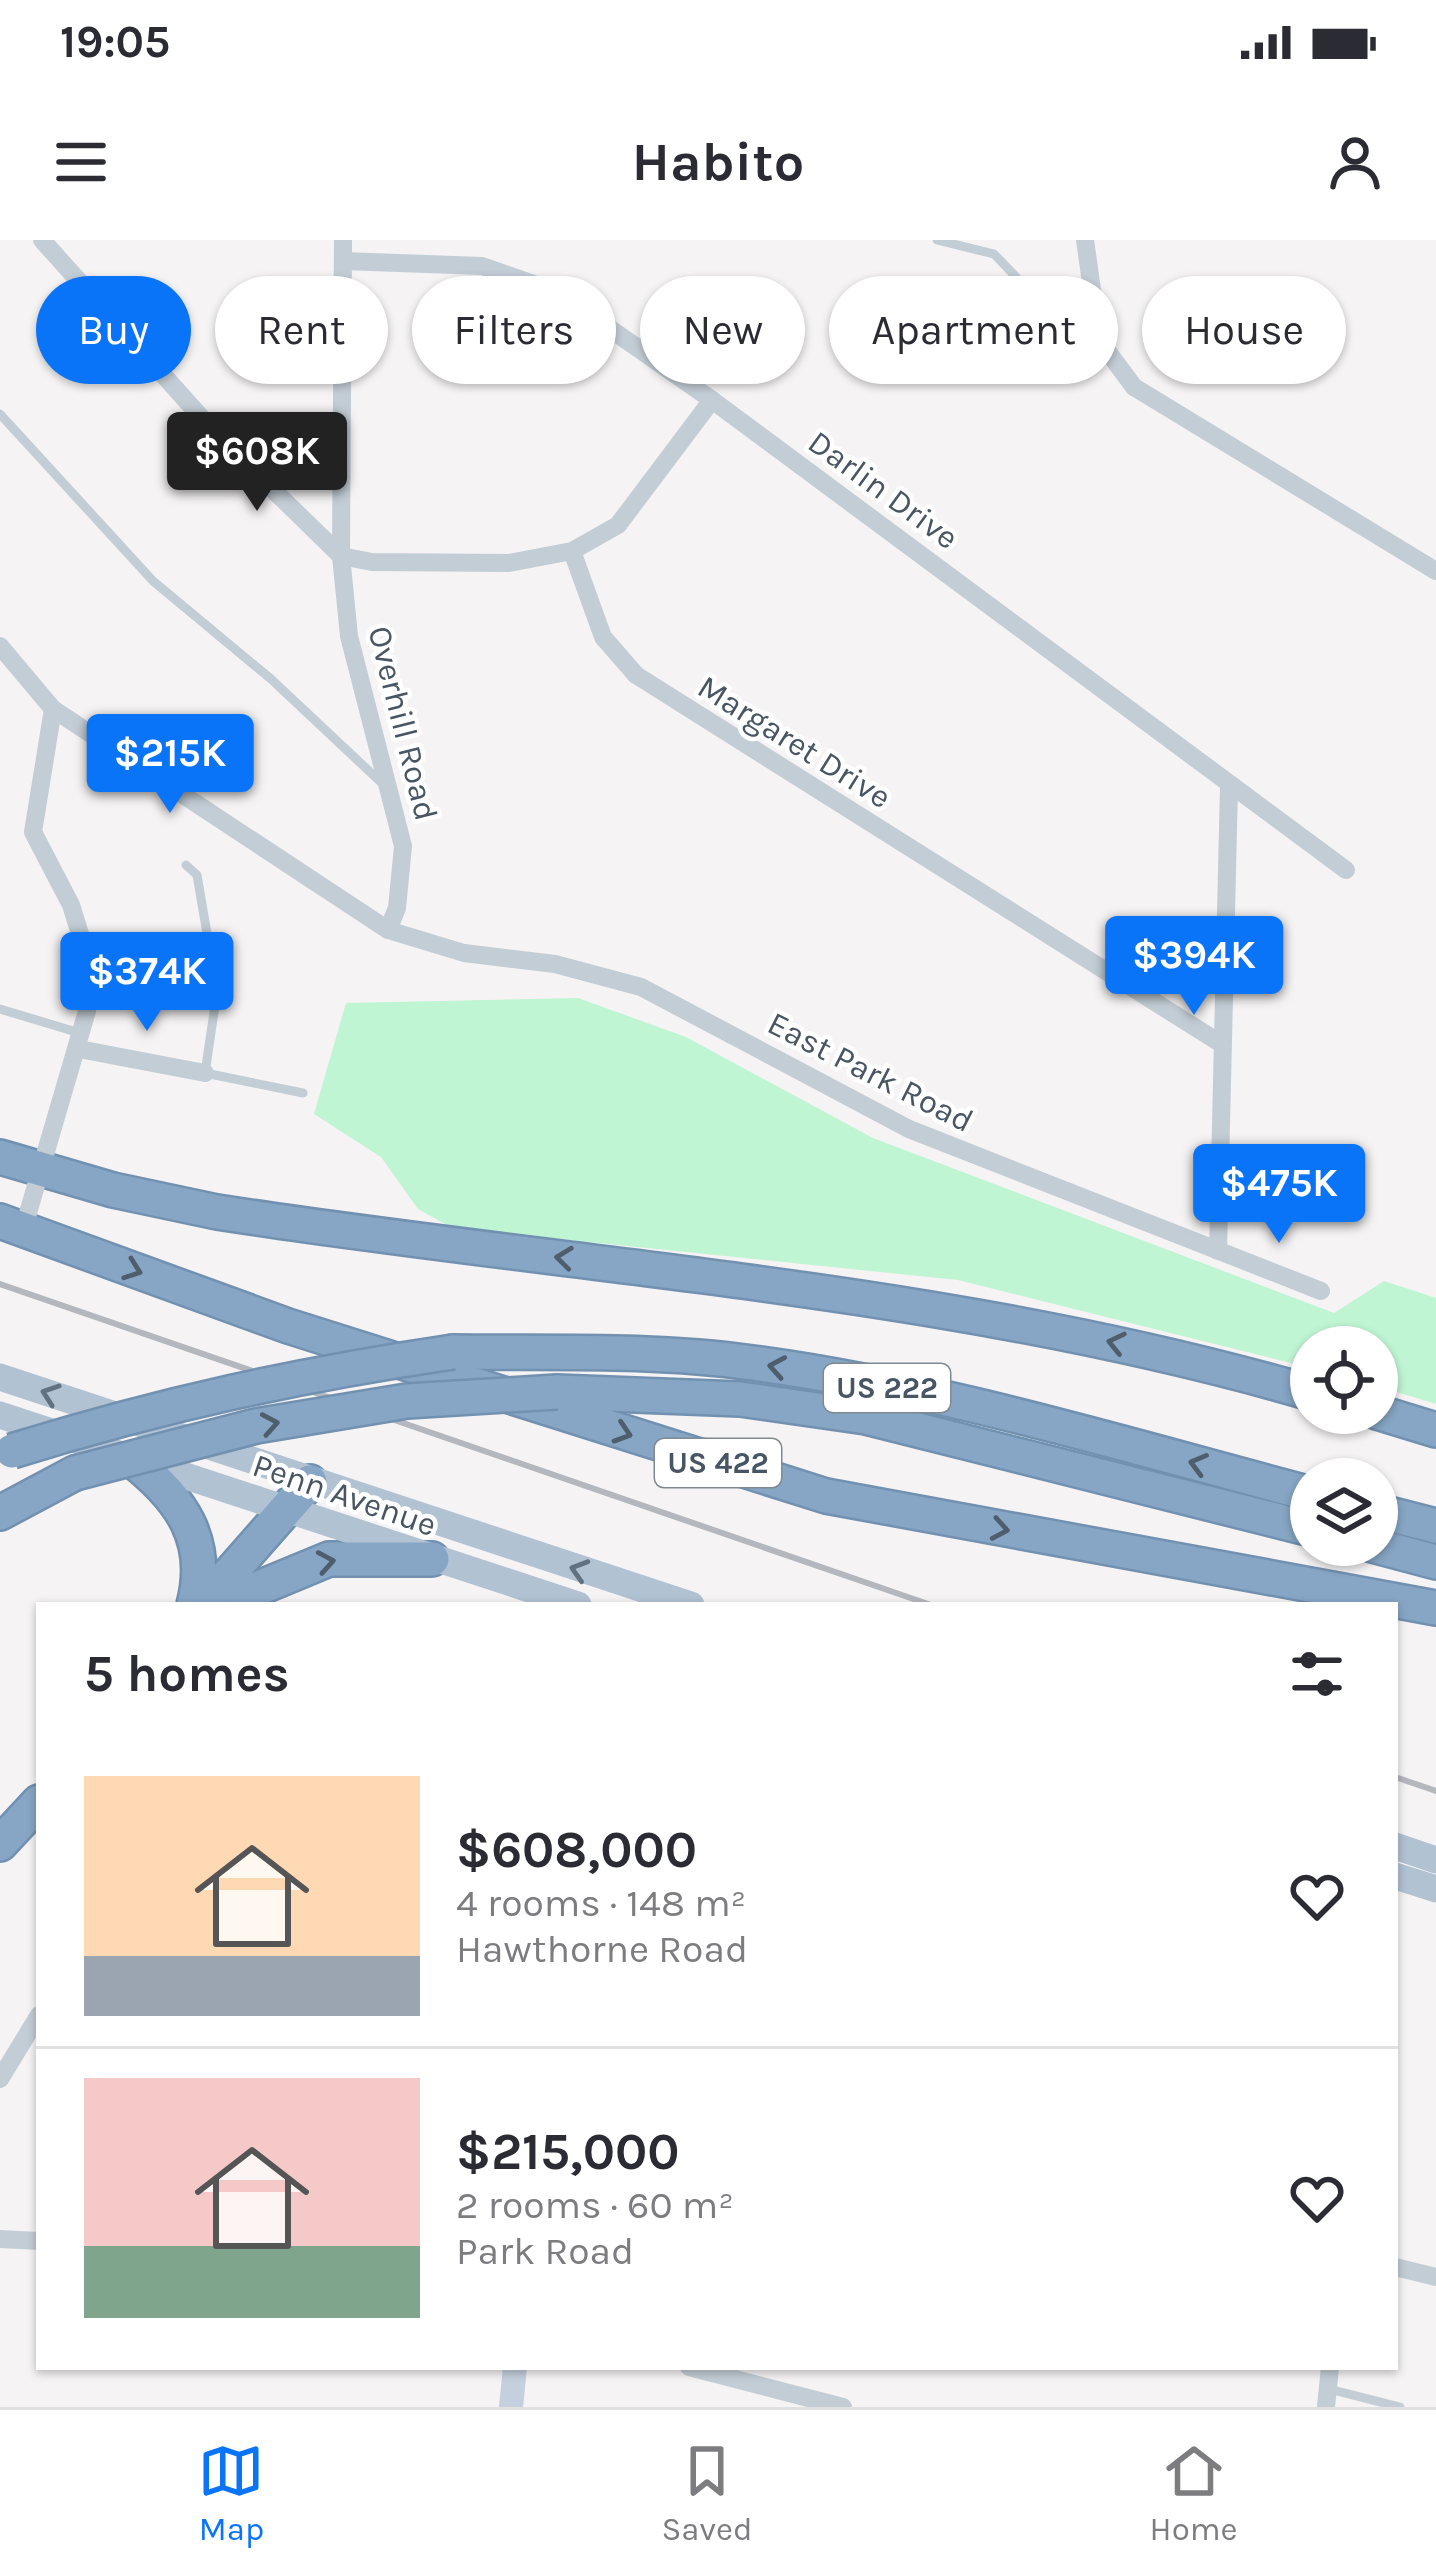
<!DOCTYPE html>
<html lang="en">
<head>
<meta charset="utf-8">
<style>
  :root { --surface:#fff; --page:#f7f7f7; --text:#2b2b33; --muted:#7c7c81; --line:#e1e1e2; --accent:#0a74f8 }
  body { margin:0; font-family:Karla,sans-serif; background:var(--page); color:var(--text); height:100vh; display:flex; flex-direction:column; font-size:45px; white-space:nowrap }
  * { box-sizing:border-box; margin:0 }
  p { font-size:39px; color:var(--muted) }
  .icon { flex:none; width:66px; height:66px; fill:none; stroke:currentColor; stroke-width:2; stroke-linecap:round; stroke-linejoin:round }
  .map { position:relative; flex:1; overflow:hidden }
  .panel { position:absolute; left:36px; top:1362px; width:1362px; height:768px; display:flex; flex-direction:column; background:var(--surface); border-radius:0px; box-shadow:0 3px 9px #0004 }
  .panel>* { flex:none }
  .hud { position:absolute; left:36px; top:36px; width:1365px; height:108px; display:flex; gap:24px }
  .fabs { position:absolute; left:1290px; top:1086px; display:grid; gap:24px }
  .fabs a { display:grid; place-items:center; width:108px; height:108px; border-radius:50%; background:var(--surface); box-shadow:0 3px 9px #0004; font-size:60px }
  .price { position:absolute; translate:-50% -102px; padding:0 27px; border-radius:12px; background:var(--accent); color:#fff; font-size:39px; line-height:78px; filter:drop-shadow(0 3px 6px #0008) }
  .price::after { content:''; position:absolute; left:50%; top:72px; width:36px; height:27px; margin-left:-18px; background:inherit; clip-path:polygon(0 0,100% 0,50% 100%) }
  .price.current { background:#222; color:#fff }
  ul { padding:0; list-style:none }
  li { display:flex; align-items:center; gap:36px; height:300px; padding:0 48px }
  li+li { border-top:3px solid var(--line) }
  li span { display:grid; place-items:center; flex:none; width:336px; height:240px; border-radius:0px; color:#555 }
  li>.icon { margin-inline-start:auto }
  span .icon { width:144px; height:144px; fill:#fffc; stroke-width:1 }
  li b { font-size:51px }
  h2 { display:flex; justify-content:space-between; align-items:center; height:144px; padding:0 48px; font-size:51px }
  .chip { padding:0 42px; border-radius:54px; background:var(--surface); box-shadow:0 3px 9px #0004; font-size:42px; line-height:108px }
  .chip.current { background:var(--accent); color:#fff }
  .status { display:flex; justify-content:space-between; align-items:center; height:84px; padding:0 60px; background:var(--surface); direction:ltr }
  .status svg { height:33px; fill:currentColor }
  header { display:flex; justify-content:space-between; align-items:center; height:156px; padding:0 48px; background:var(--surface); font-size:54px; font-weight:700 }
  .dock { display:flex; justify-content:space-around; align-items:center; height:168px; border-top:3px solid var(--line); background:var(--surface); font-size:33px; color:var(--muted) }
  .dock a { display:grid; justify-items:center; gap:6px }
  .dock .current { color:var(--accent) }
  .map>svg:first-child { display:block }
  .green { fill:#bff5d3 }
  .lines { fill:none; stroke-linecap:round; stroke-linejoin:round }
  .highway-casing { stroke:#7291b1; stroke-width:38 }
  .lane { stroke:#c3cdd5; stroke-width:9 }
  .street { stroke:#c3cdd5; stroke-width:18 }
  .secondary { stroke:#c4d0dd; stroke-width:24 }
  .primary { stroke:#b1c2d3; stroke-width:27 }
  .highway { stroke:#87a6c5; stroke-width:33 }
  .rail { stroke:#b4b8be; stroke-width:6 }
  .highway-bridge-casing { stroke:#7291b1; stroke-width:38; stroke-linecap:butt }
  .highway-bridge { stroke:#87a6c5; stroke-width:33 }
  .oneway { stroke:#4e5e6d }
  .oneway2 { stroke:#62717f }
  .labels { text-anchor:middle; stroke-width:9; stroke-linejoin:round; paint-order:stroke }
  .shield { fill:#fff; stroke:#7f8992; stroke-width:3 }
  .shield-label { font-size:30px; font-weight:bold; fill:#485663 }
  .street-label { font-size:33px; fill:#485663; stroke:#fff }
</style>
</head>
<body>
<div class="status"><b>19:05</b><svg viewBox="0 0 49 12"><path d="M0 12V9h3v3zM5 12V6h3v6zM10 12V3h3v9zM15 12V0h3v12zM26 1h20v11H26zM47 4h2v5h-2z"/></svg></div>
<header><svg class="icon" aria-label="menu" viewBox="0 0 24 24"><path d="M4 6h16M4 12h16M4 18h16"/></svg>Habito<svg class="icon" aria-label="person" viewBox="0 0 24 24"><circle cx="12" cy="8" r="4"/><path d="M4 21q1-7 8-7t8 7"/></svg></header>
<div class="map">
<svg width="1436" height="2167" viewBox="0 0 1436 2167">
  <rect width="100%" height="100%" fill="#f5f3f3"/>
  <polygon class="green" points="578,758 686,797 873,898 1334,1073 1384,1041 1436,1058 1436,1164 1377,1146 1377,1107 1311,1107 1311,1128 958,1040 452,988 418,969 381,917 314,874 346,763"/>
  <g class="lines">
    <defs>
      <g id="highway">
        <path d="M 0,917 L 113,950 L 217,972 C 586,1029 950,1048 1311,1153"/>
        <polyline points="0,981 288,1086 826,1256 1436,1368"/>
        <path d="M 453,1112 C 553,1113 654,1109 753,1123 C 941,1148 1128,1206 1311,1254"/>
        <polyline points="557,1152 740,1159 866,1177 1311,1289"/>
        <polyline points="1377,1172 1436,1190"/>
        <path d="M 131,1219 C 181,1258 211,1300 194,1365"/>
        <polyline points="1377,1271 1436,1286"/>
        <polyline points="0,1273 75,1233"/>
        <polyline points="1372,1305 1436,1322"/>
        <polyline points="228,1361 329,1319 432,1319"/>
        <polyline points="202,1365 310,1242"/>
        <polyline points="0,1604 39,1562"/>
      </g>
    </defs>
    <use href="#highway" class="highway-casing"/>
    <g class="lane">
      <polyline points="937,0 994,14 1066,89 1099,100"/>
      <polyline points="0,174 153,341 271,439 385,546"/>
      <polyline points="186,625 197,635 217,752 205,833 303,853"/>
      <polyline points="0,769 83,794"/>
      <polyline points="1329,2149 1400,2167"/>
    </g>
    <g class="street">
      <polyline points="42,0 218,196 341,316 372,322 509,323 572,311 618,285 712,160"/>
      <polyline points="343,0 341,316 349,396 403,606 397,668 388,690"/>
      <polyline points="1085,0 1099,100 1134,147 1436,331"/>
      <polyline points="343,21 482,26 559,53 712,160 1346,630"/>
      <polyline points="572,311 603,397 636,435 1220,803"/>
      <polyline points="0,406 53,469 388,690 464,713 555,724 641,747 909,889 1321,1051"/>
      <polyline points="79,809 205,833"/>
      <polyline points="23,990 87,771 84,707 71,665 33,592 53,469"/>
      <polyline points="1218,1011 1229,546"/>
      <polyline points="0,1839 39,1775"/>
      <polyline points="0,1999 39,2001"/>
      <polyline points="1395,2027 1436,2037"/>
      <polyline points="689,2127 843,2167"/>
      <polyline points="1326,2167 1330,2127"/>
    </g>
    <polyline class="secondary" points="511,2167 515,2127"/>
    <g class="primary">
      <polyline points="0,1137 691,1365"/>
      <polyline points="0,1175 578,1365"/>
      <polyline points="1395,1606 1436,1620"/>
      <polyline points="1395,1636 1436,1649"/>
    </g>
    <use href="#highway" class="highway"/>
    <g class="rail">
      <polyline points="0,1044 931,1365"/>
      <polyline points="1395,1537 1436,1551"/>
    </g>
    <defs>
      <g id="highway-bridge">
        <path d="M 12,1211 C 164,1164 297,1135 453,1112"/>
        <polyline points="75,1233 256,1186 407,1161 557,1152"/>
      </g>
    </defs>
    <use href="#highway-bridge" class="highway-bridge-casing"/>
    <use href="#highway-bridge" class="highway-bridge"/>
  </g>
  <defs><path id="oneway-chevron" d="M-2-3.5L2.5 0L-2 3.5" fill="none" stroke-width="1.6" stroke-linecap="round" stroke-linejoin="round" transform="scale(3)"/></defs>
  <g class="oneway">
    <use href="#oneway-chevron" transform="translate(564 1018) rotate(-173)"/>
    <use href="#oneway-chevron" transform="translate(133 1030) rotate(20)"/>
    <use href="#oneway-chevron" transform="translate(1116 1103) rotate(-167)"/>
    <use href="#oneway-chevron" transform="translate(777 1127) rotate(-170)"/>
    <use href="#oneway-chevron" transform="translate(270 1184) rotate(-10)"/>
    <use href="#oneway-chevron" transform="translate(623 1193) rotate(18)"/>
    <use href="#oneway-chevron" transform="translate(1198 1224) rotate(-165)"/>
    <use href="#oneway-chevron" transform="translate(1000 1289) rotate(10)"/>
    <use href="#oneway-chevron" transform="translate(326 1322) rotate(-10)"/>
  </g>
  <g class="oneway2">
    <use href="#oneway-chevron" transform="translate(50 1154) rotate(-161)"/>
    <use href="#oneway-chevron" transform="translate(579 1330) rotate(-163)"/>
  </g>
  <g class="labels">
    <g class="shield">
      <rect x="824" y="1124" width="126" height="48" rx="9"/>
      <rect x="655" y="1199" width="126" height="48" rx="9"/>
    </g>
    <g class="shield-label">
      <text x="887" y="1158">US 222</text>
      <text x="718" y="1233">US 422</text>
    </g>
    <g class="street-label">
      <text transform="translate(884 249) rotate(36)" y="12">Darlin Drive</text>
      <text transform="translate(404 483) rotate(76)" y="12">Overhill Road</text>
      <text transform="translate(795 501) rotate(32)" y="12">Margaret Drive</text>
      <text transform="translate(871 831) rotate(27)" y="12">East Park Road</text>
      <text transform="translate(345 1254) rotate(19)" y="12">Penn Avenue</text>
    </g>
  </g>
</svg>
<div class="fabs">
<a><svg class="icon" aria-label="locate" viewBox="0 0 24 24"><circle cx="12" cy="12" r="6"/><path d="M12 2v4M12 18v4M2 12h4M18 12h4"/></svg></a>
<a><svg class="icon" aria-label="layers" viewBox="0 0 24 24"><path d="M12 4l9 5-9 5-9-5zM3 14l9 5 9-5"/></svg></a>
</div>
<b class="price current" style="left:257px;top:274px">$608K</b>
<b class="price" style="left:170px;top:576px">$215K</b>
<b class="price" style="left:1194px;top:778px">$394K</b>
<b class="price" style="left:147px;top:794px">$374K</b>
<b class="price" style="left:1279px;top:1006px">$475K</b>
<div class="hud">
<a class="chip current">Buy</a>
<a class="chip">Rent</a>
<a class="chip">Filters</a>
<a class="chip">New</a>
<a class="chip">Apartment</a>
<a class="chip">House</a>
</div>
<section class="panel">
<h2>5 homes<svg class="icon" aria-label="filters" viewBox="0 0 24 24"><path d="M4 7h16M4 17h16"/><circle cx="9" cy="7" r="2"/><circle cx="15" cy="17" r="2"/></svg></h2>
<ul>
<li><span style="background:linear-gradient(#ffd9b3 75%,#9aa5b1 0)"><svg class="icon" aria-label="home" viewBox="0 0 24 24"><path d="M3 11l9-7 9 7M6 9v11h12V9"/></svg></span><div><b>$608,000</b><p>4 rooms · 148 m²</p><p>Hawthorne Road</p></div><svg class="icon" aria-label="heart" viewBox="0 0 24 24"><path d="M12 20l-8-8c-3-5 5-10 8-4 3-6 11-1 8 4z"/></svg></li>
<li><span style="background:linear-gradient(#f6c9c9 70%,#7fa58c 0)"><svg class="icon" aria-label="home" viewBox="0 0 24 24"><path d="M3 11l9-7 9 7M6 9v11h12V9"/></svg></span><div><b>$215,000</b><p>2 rooms · 60 m²</p><p>Park Road</p></div><svg class="icon" aria-label="heart" viewBox="0 0 24 24"><path d="M12 20l-8-8c-3-5 5-10 8-4 3-6 11-1 8 4z"/></svg></li>
</ul>
</section>
</div>
<nav class="dock">
<a class="current"><svg class="icon" aria-label="map" viewBox="0 0 24 24"><path d="M3 6l6-2 6 2 6-2v14l-6 2-6-2-6 2zM9 4v14M15 6v14"/></svg>Map</a>
<a><svg class="icon" aria-label="saved" viewBox="0 0 24 24"><path d="M7 4h10v16l-5-4-5 4z"/></svg>Saved</a>
<a><svg class="icon" aria-label="home" viewBox="0 0 24 24"><path d="M3 11l9-7 9 7M6 9v11h12V9"/></svg>Home</a>
</nav>
</body>
</html>
